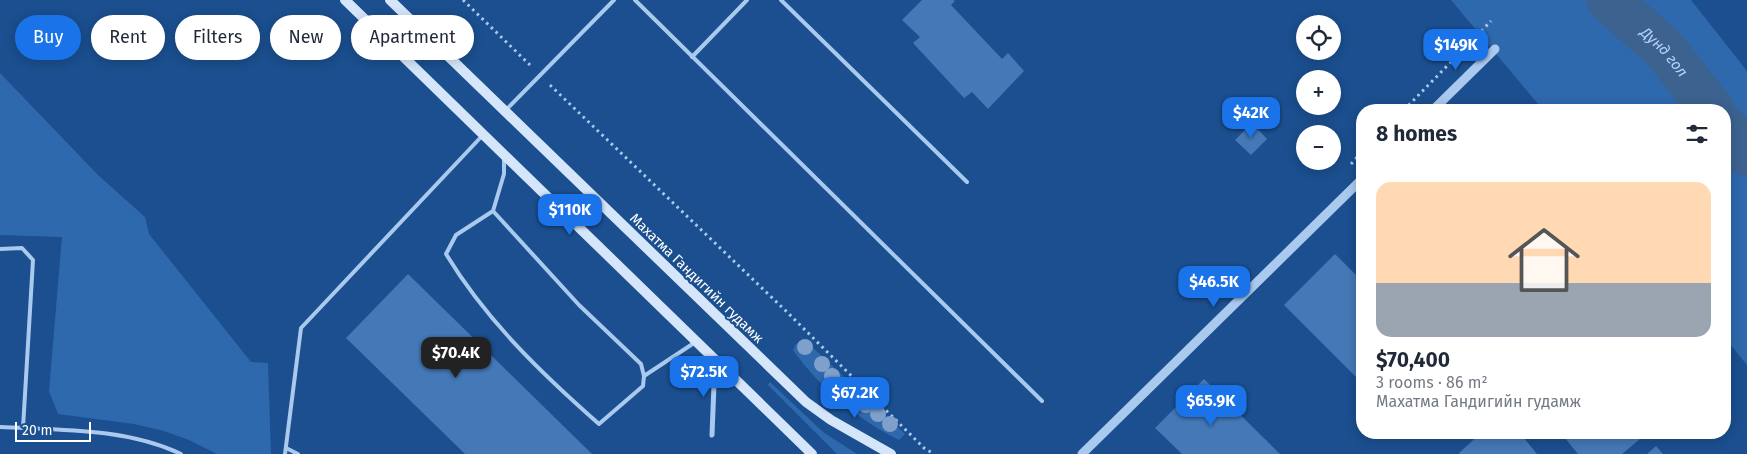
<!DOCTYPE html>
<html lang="en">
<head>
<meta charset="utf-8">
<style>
  :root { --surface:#fff; --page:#f6f6f7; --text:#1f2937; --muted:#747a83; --line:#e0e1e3; --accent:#1a73e8 }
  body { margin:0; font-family:"Fira Sans",sans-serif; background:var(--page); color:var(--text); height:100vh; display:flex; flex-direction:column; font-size:19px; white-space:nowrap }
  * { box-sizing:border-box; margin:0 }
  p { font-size:16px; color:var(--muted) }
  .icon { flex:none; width:28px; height:28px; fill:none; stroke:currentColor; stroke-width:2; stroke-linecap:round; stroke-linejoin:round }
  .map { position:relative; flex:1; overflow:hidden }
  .panel { position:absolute; left:1356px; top:104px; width:375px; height:335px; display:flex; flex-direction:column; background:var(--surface); border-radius:20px; box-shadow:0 2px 12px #0003 }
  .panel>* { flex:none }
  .guide { position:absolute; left:15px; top:15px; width:475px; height:45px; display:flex; gap:10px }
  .buttons { position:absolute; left:1296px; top:15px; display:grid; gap:10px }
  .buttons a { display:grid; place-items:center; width:45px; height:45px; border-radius:50%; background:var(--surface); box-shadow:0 2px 12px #0003; font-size:25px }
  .scale { position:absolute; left:15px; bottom:12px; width:76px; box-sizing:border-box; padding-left:5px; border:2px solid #fff; border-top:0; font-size:14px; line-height:18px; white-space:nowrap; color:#fff; -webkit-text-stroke:4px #1b4f8f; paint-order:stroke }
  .price { position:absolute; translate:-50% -42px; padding:0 11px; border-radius:10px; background:var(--accent); color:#fff; font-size:16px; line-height:32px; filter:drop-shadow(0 1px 2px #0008) }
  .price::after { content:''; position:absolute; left:50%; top:30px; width:15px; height:11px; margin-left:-8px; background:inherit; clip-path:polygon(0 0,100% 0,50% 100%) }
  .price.active { background:#222; color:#fff }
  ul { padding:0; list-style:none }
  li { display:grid; align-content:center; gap:10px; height:265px; padding:0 20px }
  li+li { border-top:1px solid var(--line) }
  li span { display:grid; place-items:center; height:155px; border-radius:15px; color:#555 }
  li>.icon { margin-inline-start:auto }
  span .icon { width:90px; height:90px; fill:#fffc; stroke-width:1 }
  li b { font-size:21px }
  h2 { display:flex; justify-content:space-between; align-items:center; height:60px; padding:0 20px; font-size:21px }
  .chip { padding:0 18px; border-radius:22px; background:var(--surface); box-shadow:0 2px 12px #0003; font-size:18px; line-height:45px }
  .chip.active { background:var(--accent); color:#fff }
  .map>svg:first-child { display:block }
  .green { fill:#2e69ad }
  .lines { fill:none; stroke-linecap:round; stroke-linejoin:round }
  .river { stroke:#3c6290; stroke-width:45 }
  .building { fill:#4478b7 }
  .path { stroke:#a9c9ee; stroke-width:3; stroke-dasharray:2.5 4; stroke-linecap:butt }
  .service { stroke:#a9c9ee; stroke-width:4 }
  .minor { stroke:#a9c9ee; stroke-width:5 }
  .tertiary { stroke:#a9c9ee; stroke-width:9 }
  .secondary { stroke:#d6e6fa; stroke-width:10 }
  .tree { fill:#7ea0ca }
  .labels { text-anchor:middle; stroke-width:4; stroke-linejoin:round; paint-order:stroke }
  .street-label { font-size:14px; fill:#fff; stroke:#1b4f8f }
  .water-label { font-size:15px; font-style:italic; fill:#b5d3f5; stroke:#1b4f8f }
</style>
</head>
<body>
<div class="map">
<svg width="1747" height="454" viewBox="0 0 1747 454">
  <rect width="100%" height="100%" fill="#1b4f8f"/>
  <g class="green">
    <polygon points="1451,0 1691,0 1747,71 1747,365 1725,338 1725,110 1543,110"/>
    <polygon points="0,73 98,175 145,217 149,234 251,362 268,363 271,454 217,454 189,440 164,431 134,424 58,414 49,391 62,237 0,235"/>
    <path d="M 802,341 L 810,345 L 905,434 L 899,440 C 857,419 820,388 793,350 L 796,344 Z"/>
    <polygon points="770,382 823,432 857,454 837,454 768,385"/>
  </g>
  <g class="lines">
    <g class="river">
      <path id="s1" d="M 1609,0 L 1664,49 L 1712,110"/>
      <polyline points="1725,127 1747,154"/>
    </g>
  </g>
  <g class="building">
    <polygon points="922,0 953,0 955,1 951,5 1002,59 1008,53 1024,71 988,109 972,92 964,98 913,43 920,37 902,20"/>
    <polygon points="1252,123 1267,139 1251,155 1235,140"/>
    <polygon points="1335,254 1362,281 1362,383 1284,305"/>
    <polygon points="408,274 592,454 465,454 346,338"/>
    <polygon points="1204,379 1280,454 1182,454 1155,428"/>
    <polygon points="1482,432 1519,432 1537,454 1460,454 1459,453"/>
    <polygon points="1560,432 1644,432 1646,434 1622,454 1578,454"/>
    <polygon points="1656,446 1663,454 1647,454"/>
  </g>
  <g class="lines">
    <g class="path">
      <polyline points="463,0 530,65"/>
      <polyline points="550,85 787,312 924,448 934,454"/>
      <polyline points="1404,110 1491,21"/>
      <polyline points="1351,164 1362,152"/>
    </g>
    <g class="service">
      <polyline points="635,0 1042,401"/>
      <polyline points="781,0 967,182"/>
      <polyline points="692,57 747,0"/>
      <polyline points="506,110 614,0"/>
      <path d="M 493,211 L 579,305 L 641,364 L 644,376 L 643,386 L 599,424 C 541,373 486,320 446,254 L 456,235 L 493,211 L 504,174 L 504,157"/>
      <polyline points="0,249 22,248 33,260 23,428"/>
      <polyline points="644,376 694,343"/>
      <path d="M 0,427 C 60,430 126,428 181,454"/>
      <polyline points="286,448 298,454"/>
      <polyline points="285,454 301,328 482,136"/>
    </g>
    <polyline class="minor" points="712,435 715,360"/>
    <g class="tertiary">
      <polyline points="1433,110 1495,49"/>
      <polyline points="1082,454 1362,179"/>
    </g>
    <g class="secondary">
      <polyline points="345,0 812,454"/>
      <polyline points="390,0 806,402 831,420 891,454"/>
    </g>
  </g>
  <g class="tree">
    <circle cx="805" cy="347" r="8"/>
    <circle cx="822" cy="364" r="8"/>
    <circle cx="832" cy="376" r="8"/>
    <circle cx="844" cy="385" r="8"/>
    <circle cx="866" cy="405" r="8"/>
    <circle cx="878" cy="414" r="8"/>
    <circle cx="890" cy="424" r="8"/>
  </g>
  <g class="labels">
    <g class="street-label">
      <text transform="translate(697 278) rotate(44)" y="5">Махатма Гандигийн гудамж</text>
    </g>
    <g class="water-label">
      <text dy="5" stroke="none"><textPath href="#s1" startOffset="76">Дунд гол</textPath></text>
    </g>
  </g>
</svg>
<div class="buttons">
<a><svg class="icon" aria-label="locate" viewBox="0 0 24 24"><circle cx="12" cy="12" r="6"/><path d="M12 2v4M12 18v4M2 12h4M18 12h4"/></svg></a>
<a>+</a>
<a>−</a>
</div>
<div class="scale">20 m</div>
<b class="price" style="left:1456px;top:71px">$149K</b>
<b class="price" style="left:1251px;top:139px">$42K</b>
<b class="price" style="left:570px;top:236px">$110K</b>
<b class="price" style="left:1214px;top:308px">$46.5K</b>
<b class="price active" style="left:456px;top:379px">$70.4K</b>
<b class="price" style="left:704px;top:398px">$72.5K</b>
<b class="price" style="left:855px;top:419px">$67.2K</b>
<b class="price" style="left:1211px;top:427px">$65.9K</b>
<div class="guide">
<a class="chip active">Buy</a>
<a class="chip">Rent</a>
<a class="chip">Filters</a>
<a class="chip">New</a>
<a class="chip">Apartment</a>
</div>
<section class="panel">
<h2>8 homes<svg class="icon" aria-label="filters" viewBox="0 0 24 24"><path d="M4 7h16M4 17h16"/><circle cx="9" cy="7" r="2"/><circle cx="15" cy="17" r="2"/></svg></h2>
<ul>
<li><span style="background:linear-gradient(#ffd9b3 65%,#9aa5b1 0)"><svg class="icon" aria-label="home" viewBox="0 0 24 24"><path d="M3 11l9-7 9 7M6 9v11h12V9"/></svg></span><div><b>$70,400</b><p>3 rooms · 86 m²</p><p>Махатма Гандигийн гудамж</p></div></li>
</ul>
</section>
</div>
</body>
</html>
